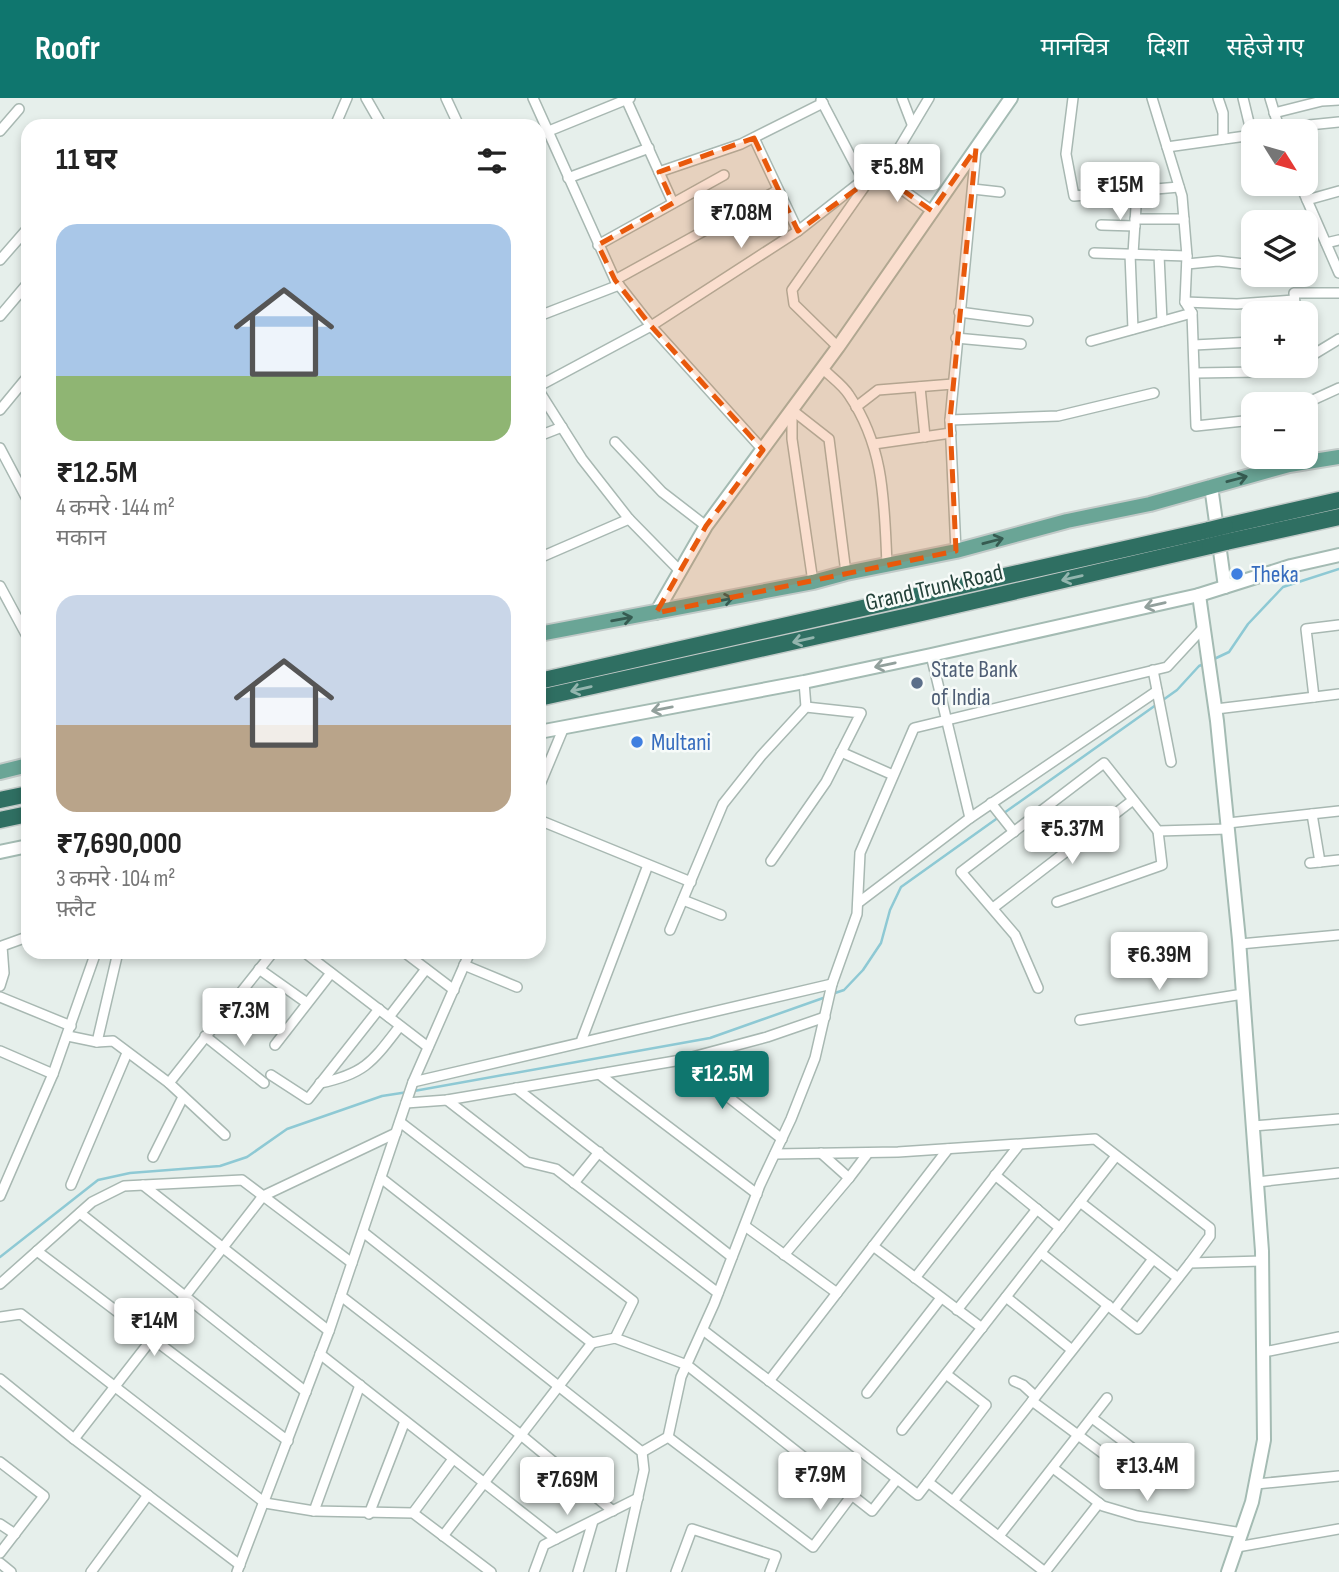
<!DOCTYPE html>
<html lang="hi">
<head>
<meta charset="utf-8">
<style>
  :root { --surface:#fff; --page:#f6f6f6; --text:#222; --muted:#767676; --accent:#0f766e }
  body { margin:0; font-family:"Sofia Sans Condensed","Noto Sans Devanagari",sans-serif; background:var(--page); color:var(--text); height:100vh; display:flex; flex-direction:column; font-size:26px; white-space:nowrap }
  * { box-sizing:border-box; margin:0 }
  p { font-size:23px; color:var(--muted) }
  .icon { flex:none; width:38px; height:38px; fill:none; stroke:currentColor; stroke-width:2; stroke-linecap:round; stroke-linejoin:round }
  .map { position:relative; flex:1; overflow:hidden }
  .drawer { position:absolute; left:21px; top:21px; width:525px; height:840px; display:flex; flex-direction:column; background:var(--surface); border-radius:21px; box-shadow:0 4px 10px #0003 }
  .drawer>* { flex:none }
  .needle { width:46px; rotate:127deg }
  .tools { position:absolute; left:1241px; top:21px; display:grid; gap:14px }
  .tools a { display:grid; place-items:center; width:77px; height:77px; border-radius:14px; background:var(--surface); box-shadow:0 4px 10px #0003; font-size:35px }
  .price { position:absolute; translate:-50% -60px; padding:0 16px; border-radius:7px; background:#fff; color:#222; font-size:23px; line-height:46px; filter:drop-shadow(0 2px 4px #0008) }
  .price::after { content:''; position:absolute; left:50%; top:42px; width:21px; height:16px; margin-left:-10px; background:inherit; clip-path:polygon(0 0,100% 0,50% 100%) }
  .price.on { background:var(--accent); color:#fff }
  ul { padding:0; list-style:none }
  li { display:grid; align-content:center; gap:14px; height:371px; padding:0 35px }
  li span { display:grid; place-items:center; height:217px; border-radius:21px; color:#555 }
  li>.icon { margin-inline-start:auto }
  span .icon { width:126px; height:126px; fill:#fffc; stroke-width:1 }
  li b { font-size:30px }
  h2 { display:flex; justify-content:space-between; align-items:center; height:84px; padding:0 35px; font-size:30px }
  header { display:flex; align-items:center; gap:42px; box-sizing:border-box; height:98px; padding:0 35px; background:var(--accent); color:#fff }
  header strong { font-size:33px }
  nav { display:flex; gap:38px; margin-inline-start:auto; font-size:24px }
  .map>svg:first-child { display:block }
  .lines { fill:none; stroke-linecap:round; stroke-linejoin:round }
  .stream { stroke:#8ec9d4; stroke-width:2.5 }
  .street-casing { stroke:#a8b8b2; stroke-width:12 }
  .secondary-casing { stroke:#a4bbb3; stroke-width:16 }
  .primary-casing { stroke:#c2cac8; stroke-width:18 }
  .highway-casing { stroke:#c2cac8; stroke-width:19 }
  .street { stroke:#fff; stroke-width:9 }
  .secondary { stroke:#fff; stroke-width:12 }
  .primary { stroke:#6aa596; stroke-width:14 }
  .highway { stroke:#2f6f62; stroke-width:16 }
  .highway-bridge-casing { stroke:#c2cac8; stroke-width:19; stroke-linecap:butt }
  .highway-bridge { stroke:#2f6f62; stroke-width:16 }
  .oneway { stroke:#365b51 }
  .oneway2 { stroke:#93b5ae }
  .oneway3 { stroke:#92a09c }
  .marked { fill:#e8590c; fill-opacity:0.2; stroke:#e8590c; stroke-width:5; stroke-dasharray:14 9; stroke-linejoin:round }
  .shop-dot { fill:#3f7fe0; stroke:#f7fbf9; stroke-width:2.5 }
  .service-dot { fill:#5c6f8a; stroke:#f7fbf9; stroke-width:2.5 }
  .labels { text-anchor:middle; stroke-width:5; stroke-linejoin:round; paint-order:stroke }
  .shop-label { font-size:24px; fill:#366cbe; stroke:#f7fbf9; text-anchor:start }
  .street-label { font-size:24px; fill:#24423a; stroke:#f7fbf9 }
  .service-label { font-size:24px; fill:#4e5e75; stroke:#f7fbf9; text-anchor:start }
</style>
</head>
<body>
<header>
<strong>Roofr</strong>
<nav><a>मानचित्र</a><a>दिशा</a><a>सहेजे गए</a></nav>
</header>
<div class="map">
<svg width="1339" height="1474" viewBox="0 0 1339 1474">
  <rect width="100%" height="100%" fill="#e6efeb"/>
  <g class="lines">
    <g class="stream">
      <polyline points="1212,562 1229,554 1248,526 1283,489 1339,471"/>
      <polyline points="1004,715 1177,592 1199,568 1206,565"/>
      <polyline points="832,896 844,892 863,872 881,845 890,812 901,789 999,719"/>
      <polyline points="414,993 710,940 826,899"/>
      <polyline points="0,1159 98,1082 130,1075 220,1068 247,1059 287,1031 382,998 408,994"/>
    </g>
    <defs>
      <g id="street">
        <polyline points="366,0 382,28"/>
        <polyline points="446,0 459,28"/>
        <polyline points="533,0 615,182 651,228 763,352"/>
        <polyline points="902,0 912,26"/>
        <polyline points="1073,0 1066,56 1074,98 1179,89"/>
        <polyline points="1152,0 1182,98 1187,158 1185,204 1192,215 1196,328 1253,322"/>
        <polyline points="1218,0 1223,15 1223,41"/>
        <polyline points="1243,0 1252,37"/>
        <polyline points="1270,0 1280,33"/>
        <polyline points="626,1 673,105"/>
        <polyline points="821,2 863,82"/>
        <polyline points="1274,15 1322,3 1339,2"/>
        <polyline points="335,28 347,0"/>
        <polyline points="1279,30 1339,24"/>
        <polyline points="0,33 19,11"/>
        <polyline points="539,37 630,0"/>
        <polyline points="754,40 798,133"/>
        <polyline points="1167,49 1253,37"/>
        <polyline points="659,74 741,46 823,5"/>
        <polyline points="879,75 932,113"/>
        <polyline points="568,80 649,50"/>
        <polyline points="1300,86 1339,175"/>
        <polyline points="973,91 1000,94"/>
        <polyline points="1307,102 1339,93"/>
        <polyline points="1135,121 1184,121"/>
        <polyline points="1101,127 1135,128"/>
        <polyline points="1326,145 1339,142"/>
        <polyline points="598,147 724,77"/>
        <polyline points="1094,155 1187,158"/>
        <polyline points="1130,156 1133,231"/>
        <polyline points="1133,156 1137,93"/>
        <polyline points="1159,157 1162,223"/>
        <polyline points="0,162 28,130"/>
        <polyline points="1187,166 1218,163 1253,167"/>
        <polyline points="615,182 778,92"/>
        <polyline points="1185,204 1237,206 1294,202"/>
        <polyline points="959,214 1028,223"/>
        <polyline points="1296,215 1294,195 1339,195"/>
        <polyline points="0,218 28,185"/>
        <polyline points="539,218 619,187"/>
        <polyline points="956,240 1021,246"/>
        <polyline points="1091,243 1192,215"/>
        <polyline points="1194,247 1253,244"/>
        <polyline points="838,249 794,206 792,192 872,78"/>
        <polyline points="1306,261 1339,241"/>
        <path d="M 822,270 C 831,279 843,287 849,297 C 885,350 884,405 887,466"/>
        <polyline points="1195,275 1260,274 1294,268"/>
        <polyline points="539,288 651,228 798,133 863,82 886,72 929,0"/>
        <polyline points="920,289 925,339"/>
        <polyline points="539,293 582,361 629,421 679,472"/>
        <polyline points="1304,306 1339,290"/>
        <polyline points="856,309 878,292 953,286"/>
        <polyline points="0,312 28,278"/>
        <polyline points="792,312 829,341 846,475"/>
        <polyline points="792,313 792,341 813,484"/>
        <polyline points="950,322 1058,318 1154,295"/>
        <polyline points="539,338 562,329"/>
        <polyline points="615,344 662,394 706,428"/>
        <polyline points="874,346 951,335"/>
        <polyline points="0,350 28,403"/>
        <polyline points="956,453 950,322 976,52"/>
        <polyline points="539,460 629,421"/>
        <polyline points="0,488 28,540"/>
        <polyline points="931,557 970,720"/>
        <polyline points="1153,572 1171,664"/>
        <polyline points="804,584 806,609"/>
        <polyline points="1314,599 1306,531 1339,527"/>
        <polyline points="1216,611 1339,596"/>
        <polyline points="841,654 893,677"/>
        <polyline points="539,689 564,629"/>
        <polyline points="991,705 1014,734"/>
        <polyline points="1312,716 1320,764"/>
        <polyline points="539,722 691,784"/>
        <polyline points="1228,725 1339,713"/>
        <polyline points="1310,765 1339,762"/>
        <polyline points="683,802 721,817"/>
        <polyline points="1057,804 1162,767 1158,733"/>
        <polyline points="858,805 970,720 1157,593"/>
        <polyline points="993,810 1133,702"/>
        <polyline points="670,832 723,706 761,658 806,609 861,615 826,684 771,763"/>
        <polyline points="1240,846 1339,837"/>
        <polyline points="304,854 428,949"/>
        <polyline points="404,854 454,892"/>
        <polyline points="464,867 517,889"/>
        <polyline points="259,871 307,905"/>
        <polyline points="0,888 4,875 2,848 27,839"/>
        <polyline points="1038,890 1015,837 961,774 1104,665 1158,733 1228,731"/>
        <polyline points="0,899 71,928"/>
        <polyline points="389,919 426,871"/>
        <polyline points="1080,922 1243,896"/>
        <polyline points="68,938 97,944 113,943 169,985 225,1037"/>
        <polyline points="205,938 264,985"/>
        <polyline points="582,941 648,767"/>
        <polyline points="97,944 118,854"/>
        <polyline points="275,947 331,875"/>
        <polyline points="0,953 53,976"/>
        <polyline points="681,962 782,1041"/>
        <polyline points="599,976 757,1096"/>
        <polyline points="271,977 308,1001 379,911"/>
        <polyline points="413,984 832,886"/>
        <polyline points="169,985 273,854"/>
        <path d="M 320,985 C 365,976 373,963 400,928"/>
        <polyline points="516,990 732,1159"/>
        <polyline points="447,1002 527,1064 556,1071 718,1195"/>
        <polyline points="406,1005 447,1002 681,962 767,939 825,919"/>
        <polyline points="400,1024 633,1203 615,1240"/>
        <polyline points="1253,1028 1339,1021"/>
        <polyline points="775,1056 898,1054 1095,1041 1210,1130 1210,1138 1190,1165"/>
        <polyline points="153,1059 183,999"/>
        <polyline points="995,1077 1060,1130"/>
        <polyline points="381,1080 592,1245 615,1240 687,1267 872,1413 897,1381"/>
        <polyline points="849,1080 868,1055"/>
        <polyline points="1257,1084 1339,1075"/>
        <polyline points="574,1085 599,1054"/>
        <polyline points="71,1087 127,955"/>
        <polyline points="143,1087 329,1233"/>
        <polyline points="0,1098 53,976 96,854"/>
        <polyline points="1080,1104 1178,1180"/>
        <polyline points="80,1115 306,1294"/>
        <polyline points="745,1128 837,1195"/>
        <polyline points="363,1134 642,1354 644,1372 621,1474"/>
        <polyline points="873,1148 982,1230"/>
        <polyline points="37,1153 288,1343"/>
        <polyline points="1041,1155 1138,1231 1190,1165 1262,1163"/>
        <polyline points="784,1157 849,1080 821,1055"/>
        <polyline points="915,1180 1019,1047"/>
        <polyline points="0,1186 92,1104 124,1088 242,1082 352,1165"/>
        <polyline points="341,1198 521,1337 613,1413"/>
        <polyline points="1006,1199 1072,1252"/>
        <polyline points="957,1212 1037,1111"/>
        <polyline points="1114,1212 1153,1161"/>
        <polyline points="0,1219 21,1216 265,1405 314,1413 413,1415 491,1474"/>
        <polyline points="703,1232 918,1397 928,1384 1045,1474 1099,1405"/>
        <polyline points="1264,1254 1339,1239"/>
        <polyline points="320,1256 556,1441"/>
        <polyline points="0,1281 74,1341 240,1467"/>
        <polyline points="769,1283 948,1051"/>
        <polyline points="1014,1283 1023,1287 1035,1298"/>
        <polyline points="867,1295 941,1200"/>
        <polyline points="1032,1303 1136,1380"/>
        <polyline points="1092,1320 1151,1364"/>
        <polyline points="902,1332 1116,1058"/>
        <polyline points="668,1339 813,1449 852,1397"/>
        <polyline points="74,1341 263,1098 396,1035"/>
        <polyline points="642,1354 668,1339 681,1279 714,1206 760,1087 791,1021 815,960 832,886 857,816 860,755 914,630 1167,569 1203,530"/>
        <polyline points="0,1364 44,1398 0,1455"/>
        <polyline points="1053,1370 1103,1408 1137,1418 1242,1435"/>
        <polyline points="928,1384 986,1307 946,1276"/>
        <polyline points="1256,1386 1339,1378"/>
        <polyline points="953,1403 1108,1207"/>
        <polyline points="314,1413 360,1287"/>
        <polyline points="413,1415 453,1361"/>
        <polyline points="369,1416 405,1323"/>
        <polyline points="0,1426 15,1436"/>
        <polyline points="443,1438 592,1245"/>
        <polyline points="999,1438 1107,1300"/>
        <polyline points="1237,1449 1339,1431"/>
        <polyline points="0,1465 11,1474"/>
        <polyline points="91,1474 148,1397"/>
        <polyline points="237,1474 329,1233 413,984 470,854"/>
        <polyline points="534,1474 544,1447 638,1400"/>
        <polyline points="578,1474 593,1423"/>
        <polyline points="676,1474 692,1431 776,1458 770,1474"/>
      </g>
      <g id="secondary">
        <polyline points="1211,388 1225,489"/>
        <polyline points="1199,497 1217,623 1239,842 1262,1153 1264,1342 1252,1404 1228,1474"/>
        <polyline points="656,515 706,428 838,249 1011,0"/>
        <polyline points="539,634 804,584 931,557 1199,497 1291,468 1339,457"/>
        <polyline points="0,754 28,748"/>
      </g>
      <g id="primary">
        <polyline points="539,536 813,484 846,475 956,453 1067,423 1150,406 1289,367 1339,359"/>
        <polyline points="0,674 28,667"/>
      </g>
      <g id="highway">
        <polyline points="1225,428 1339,402"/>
        <polyline points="1226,444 1339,419"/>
        <polyline points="539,583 1209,432"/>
        <polyline points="539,600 922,515 1210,448"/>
        <polyline points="0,702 28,696"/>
        <polyline points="0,722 28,716"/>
      </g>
    </defs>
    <use href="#street" class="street-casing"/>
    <use href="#secondary" class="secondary-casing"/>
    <use href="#primary" class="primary-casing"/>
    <use href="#highway" class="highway-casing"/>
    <use href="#street" class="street"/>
    <use href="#secondary" class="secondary"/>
    <use href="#primary" class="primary"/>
    <use href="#highway" class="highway"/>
    <defs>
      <g id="highway-bridge">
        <polyline points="1209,432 1225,428"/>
        <polyline points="1210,448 1226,444"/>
      </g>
    </defs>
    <use href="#highway-bridge" class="highway-bridge-casing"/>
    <use href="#highway-bridge" class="highway-bridge"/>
  </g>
  <defs><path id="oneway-shaft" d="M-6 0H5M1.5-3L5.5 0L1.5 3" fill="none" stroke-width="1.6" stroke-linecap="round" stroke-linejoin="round" transform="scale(1.75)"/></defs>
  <g class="oneway">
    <use href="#oneway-shaft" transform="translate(1237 381) rotate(-15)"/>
    <use href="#oneway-shaft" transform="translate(993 443) rotate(-15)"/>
    <use href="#oneway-shaft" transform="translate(723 502) rotate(-11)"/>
    <use href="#oneway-shaft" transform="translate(622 521) rotate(-10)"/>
  </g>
  <g class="oneway2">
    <use href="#oneway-shaft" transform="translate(1072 480) rotate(167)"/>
    <use href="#oneway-shaft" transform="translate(803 542) rotate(167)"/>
    <use href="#oneway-shaft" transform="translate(581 591) rotate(167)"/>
  </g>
  <g class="oneway3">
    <use href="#oneway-shaft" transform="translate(1155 507) rotate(167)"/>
    <use href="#oneway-shaft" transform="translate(885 567) rotate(168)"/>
    <use href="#oneway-shaft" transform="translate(662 611) rotate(169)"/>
  </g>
  <path class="marked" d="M 754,40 L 798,133 L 879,75 L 932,113 L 976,50 L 950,322 L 956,453 L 656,515 L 706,428 L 763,352 L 651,228 L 615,182 L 598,147 L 673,105 L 659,74 Z"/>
  <g class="shop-dot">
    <circle cx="1237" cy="476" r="7"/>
    <circle cx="637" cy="644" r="7"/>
  </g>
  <circle class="service-dot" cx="917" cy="585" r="7"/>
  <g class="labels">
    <g class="shop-label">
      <text x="1251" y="484">Theka</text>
      <text x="651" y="652">Multani</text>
    </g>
    <g class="street-label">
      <text transform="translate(934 489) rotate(-13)" y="8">Grand Trunk Road</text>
    </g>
    <g class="service-label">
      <text x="931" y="579">State Bank<tspan x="931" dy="28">of India</tspan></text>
    </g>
  </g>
</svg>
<div class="tools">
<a><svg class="needle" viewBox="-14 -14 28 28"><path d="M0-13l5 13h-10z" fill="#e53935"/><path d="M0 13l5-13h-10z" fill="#767676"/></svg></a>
<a><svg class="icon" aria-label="layers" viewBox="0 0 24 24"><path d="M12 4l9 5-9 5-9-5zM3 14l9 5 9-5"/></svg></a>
<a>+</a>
<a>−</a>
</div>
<b class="price" style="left:897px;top:106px">₹5.8M</b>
<b class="price" style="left:1120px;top:124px">₹15M</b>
<b class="price" style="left:741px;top:152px">₹7.08M</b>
<b class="price" style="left:1072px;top:768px">₹5.37M</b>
<b class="price" style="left:1159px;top:894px">₹6.39M</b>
<b class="price" style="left:244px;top:950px">₹7.3M</b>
<b class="price on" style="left:722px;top:1013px">₹12.5M</b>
<b class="price" style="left:154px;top:1260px">₹14M</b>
<b class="price" style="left:1147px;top:1405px">₹13.4M</b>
<b class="price" style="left:820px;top:1414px">₹7.9M</b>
<b class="price" style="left:567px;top:1419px">₹7.69M</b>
<section class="drawer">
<h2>11 घर<svg class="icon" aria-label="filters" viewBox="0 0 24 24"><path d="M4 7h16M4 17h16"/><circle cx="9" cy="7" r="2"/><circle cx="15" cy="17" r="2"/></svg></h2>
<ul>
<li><span style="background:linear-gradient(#a9c7e8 70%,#8fb573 0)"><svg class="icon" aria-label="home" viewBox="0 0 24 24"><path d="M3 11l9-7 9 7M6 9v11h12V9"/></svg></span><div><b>₹12.5M</b><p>4 कमरे · 144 m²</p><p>मकान</p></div></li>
<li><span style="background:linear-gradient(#c9d6e8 60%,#b9a48a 0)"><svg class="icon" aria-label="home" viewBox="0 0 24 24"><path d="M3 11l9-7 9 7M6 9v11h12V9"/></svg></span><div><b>₹7,690,000</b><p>3 कमरे · 104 m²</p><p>फ़्लैट</p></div></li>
</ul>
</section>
</div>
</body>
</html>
